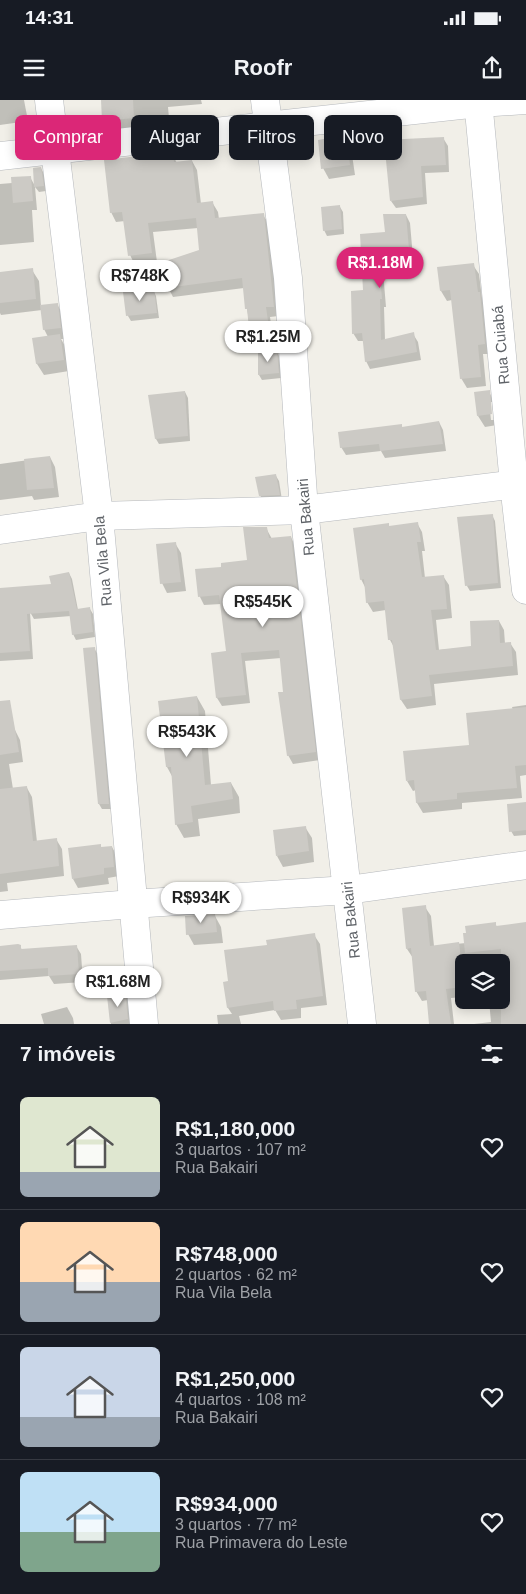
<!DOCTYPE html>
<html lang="pt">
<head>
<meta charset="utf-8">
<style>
  :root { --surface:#171b24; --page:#20242c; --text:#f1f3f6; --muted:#9ea1a6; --line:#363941; --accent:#db2777 }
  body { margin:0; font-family:Arial,sans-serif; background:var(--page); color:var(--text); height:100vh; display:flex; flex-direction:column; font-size:19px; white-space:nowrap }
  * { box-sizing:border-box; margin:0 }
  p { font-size:16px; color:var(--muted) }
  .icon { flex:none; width:28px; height:28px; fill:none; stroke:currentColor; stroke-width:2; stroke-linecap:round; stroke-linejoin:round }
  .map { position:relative; height:924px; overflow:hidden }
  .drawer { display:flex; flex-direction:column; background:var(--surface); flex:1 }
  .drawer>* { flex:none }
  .hud { position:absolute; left:15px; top:15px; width:496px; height:45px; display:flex; gap:10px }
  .buttons { position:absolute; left:455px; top:854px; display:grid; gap:10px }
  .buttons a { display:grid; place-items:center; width:55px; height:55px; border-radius:8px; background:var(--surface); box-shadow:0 2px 12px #0003; font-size:25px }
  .price { position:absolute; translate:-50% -42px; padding:0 11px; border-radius:18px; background:#fff; color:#222; font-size:16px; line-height:32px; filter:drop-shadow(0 1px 2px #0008) }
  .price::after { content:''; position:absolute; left:50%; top:30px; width:15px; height:11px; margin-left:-8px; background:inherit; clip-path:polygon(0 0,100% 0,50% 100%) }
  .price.current { background:var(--accent); color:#fff }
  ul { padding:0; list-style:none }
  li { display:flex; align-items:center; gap:15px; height:125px; padding:0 20px }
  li+li { border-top:1px solid var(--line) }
  li span { display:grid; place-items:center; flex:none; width:140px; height:100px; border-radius:8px; color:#555 }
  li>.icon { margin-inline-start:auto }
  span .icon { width:60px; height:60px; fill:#fffc; stroke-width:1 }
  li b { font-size:21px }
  h2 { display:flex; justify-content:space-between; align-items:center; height:60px; padding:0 20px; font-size:21px }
  .chip { padding:0 18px; border-radius:8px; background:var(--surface); box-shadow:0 2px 12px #0003; font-size:18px; line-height:45px }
  .chip.current { background:var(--accent); color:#fff }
  .status { display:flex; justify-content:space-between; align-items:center; height:35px; padding:0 25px; background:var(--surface); direction:ltr }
  .status svg { height:14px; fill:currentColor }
  header { display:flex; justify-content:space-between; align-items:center; height:65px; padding:0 20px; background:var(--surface); font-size:22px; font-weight:700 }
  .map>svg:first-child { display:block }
  .shadow { fill:#0003; fill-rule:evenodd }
  .building { fill:#cccac5 }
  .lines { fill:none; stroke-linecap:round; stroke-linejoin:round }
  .minor-casing { stroke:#b5b8bc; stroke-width:29 }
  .tertiary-casing { stroke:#b5b8bc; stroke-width:29 }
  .minor { stroke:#fff; stroke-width:28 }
  .tertiary { stroke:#fff; stroke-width:28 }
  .labels { text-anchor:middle; stroke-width:4; stroke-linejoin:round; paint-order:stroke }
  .street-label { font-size:15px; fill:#5f6368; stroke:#fff }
</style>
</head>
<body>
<div class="status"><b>14:31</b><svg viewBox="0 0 49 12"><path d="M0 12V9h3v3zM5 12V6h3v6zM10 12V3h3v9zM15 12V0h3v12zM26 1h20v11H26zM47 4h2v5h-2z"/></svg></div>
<header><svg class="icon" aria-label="menu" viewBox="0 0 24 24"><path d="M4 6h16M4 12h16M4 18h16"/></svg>Roofr<svg class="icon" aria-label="share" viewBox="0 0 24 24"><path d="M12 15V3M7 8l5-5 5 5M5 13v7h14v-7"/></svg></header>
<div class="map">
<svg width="526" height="924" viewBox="0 0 526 924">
  <rect width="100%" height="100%" fill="#f1efe8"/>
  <g class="shadow">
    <polygon points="0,0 24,0 28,21 0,25"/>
    <polygon points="102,0 201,0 202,4 168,7 169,18 139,20 139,28 109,31 103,20"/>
    <polygon points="345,37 351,48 355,75 329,79 323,68"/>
    <polygon points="443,38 448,46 449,72 425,73 427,104 396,108 391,101"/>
    <polygon points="172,54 177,63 192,61 197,70 201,104 212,102 218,112 219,119 263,115 269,124 279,216 270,217 273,237 256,238 250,228 244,188 173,197 168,187 200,151 198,128 153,132 157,162 135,165 130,155 125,121 116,122 111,112"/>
    <polygon points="41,68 44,74 46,91 39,92 35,87 37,110 32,110 34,142 0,145 0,84 12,83 30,77 35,86"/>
    <polygon points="340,107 343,112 344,134 327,136 324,130"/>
    <polygon points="406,115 410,123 414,169 383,171 386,207 384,207 385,240 413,234 418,242 421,260 370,269 366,261 364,241 358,241 353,233 365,192 386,133"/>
    <polygon points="473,165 479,174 482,198 485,203 490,254 483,254 486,286 467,288 461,278 452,200 447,201 441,191 439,168"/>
    <polygon points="32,170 39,181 41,206 57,204 63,215 66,239 61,239 65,246 69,271 44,275 37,264 34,239 48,237 44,229 42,210 1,215 0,213 0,174"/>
    <polygon points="153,190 156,196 159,218 131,221 128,216 125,194"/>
    <polygon points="277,252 280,258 281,278 262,280 259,275"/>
    <polygon points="185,292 188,298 190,341 159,344 156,339 150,296"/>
    <path d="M 489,292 L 495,303 L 497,325 L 485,327 L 478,316 ZM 489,302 L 492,302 L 494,320 L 491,320 Z"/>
    <polygon points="439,322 443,330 446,351 385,358 381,351 346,355 341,347 401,325 403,328"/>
    <polygon points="50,357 55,367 59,397 34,400 32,396 0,400 0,364"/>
    <polygon points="276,376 279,381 282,400 263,401 260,395"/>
    <polygon points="492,415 495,421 501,488 470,491 467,486"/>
    <polygon points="417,423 422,432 425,451 422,451 425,478 443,476 449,485 452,518 436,520 439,550 472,547 499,521 504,530 505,544 510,543 516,552 518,575 434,584 436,605 407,609 401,600 395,549 390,540 386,510 373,512 367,502 366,489 361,479 388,424 390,427"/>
    <polygon points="266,428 272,439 291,437 295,446 320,660 293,664 288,655 285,593 281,558 245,561 250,603 222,606 217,598 212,554 227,552 221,504 204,505 200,497 197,470 222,468 249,462"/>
    <polygon points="175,443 181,453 186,491 167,493 162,483"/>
    <polygon points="69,473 72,479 78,510 90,509 93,514 95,537 76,540 73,534 71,516 34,519 30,512 33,559 0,561 0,521"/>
    <polygon points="94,548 97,553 111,709 102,709 99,704 97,672"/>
    <polygon points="197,597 205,611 211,685 231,683 239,697 240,713 198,719 200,736 184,738 176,724 173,678 167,667"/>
    <polygon points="526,605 526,675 520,676 522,698 462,703 462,709 423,713 417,703 416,690 413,691 407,681 470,646 513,610 512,607"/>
    <polygon points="11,622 20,640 23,662 9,664 13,689 27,688 32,697 37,742 56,739 62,749 64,776 7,783 8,791 0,792 0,623"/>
    <polygon points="526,703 526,735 514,736 511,731"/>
    <polygon points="305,727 312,738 314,762 283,767 277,756"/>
    <polygon points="100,745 102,748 112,747 117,756 119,776 108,778 109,784 78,788 73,779"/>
    <polygon points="425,807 431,816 434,846 466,843 495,823 497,827 526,823 526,924 474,924 491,922 489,900 501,900 501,862 464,862 464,897 451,898 454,924 430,924 428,900 422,901 416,891 413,858 407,849"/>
    <polygon points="215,816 221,827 223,843 194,845 188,834"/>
    <polygon points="314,835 320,844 327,905 301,908 301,918 281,920 275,910 239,916 241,924 218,924 217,915 232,914 228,908 230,882 268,846"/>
    <polygon points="20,846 22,850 76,846 81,854 83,882 54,884 49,876 0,880 0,847"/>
    <polygon points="125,893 130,902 132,924 111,924 108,897"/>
    <polygon points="67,907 73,918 74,924 44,924 41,914"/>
  </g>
  <g class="building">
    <polygon points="101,0 133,0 134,18 102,21"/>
    <polygon points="346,35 350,65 321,69 318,40"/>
    <polygon points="444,37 446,65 421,66 423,97 390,101 384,40"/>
    <polygon points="173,52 174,62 192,60 197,103 213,101 215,118 264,113 274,207 266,207 269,228 249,228 247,209 245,209 242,178 166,188 163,162 199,150 196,118 148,123 152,153 128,156 122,112 110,113 104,60"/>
    <polygon points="41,67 44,86 34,87 33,68"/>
    <polygon points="31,76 33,101 13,103 11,77"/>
    <polygon points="340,105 342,129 323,131 321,107"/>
    <polygon points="383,114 406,114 410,161 379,163 382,199 380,199 381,240 414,232 417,252 365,262 362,233 352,234 351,191 363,190 360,134 385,132"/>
    <polygon points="474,163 478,192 480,192 485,244 478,245 481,277 460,279 450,190 440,191 437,167"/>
    <polygon points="33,168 36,199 0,203 0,172"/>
    <polygon points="154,189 157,213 126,216 123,192"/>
    <polygon points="58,203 61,228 43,230 40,205"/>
    <polygon points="60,234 64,260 36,264 32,238"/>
    <polygon points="277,251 279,273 258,275 258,252"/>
    <polygon points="490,290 492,314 477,316 474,292"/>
    <polygon points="185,291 188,336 155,339 148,295"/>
    <polygon points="439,321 443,344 380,351 379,344 340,348 338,332 402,324 402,327"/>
    <polygon points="50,356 54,388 27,390 24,359"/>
    <polygon points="276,374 280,395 259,396 255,377"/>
    <polygon points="493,414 498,483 465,486 457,417"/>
    <polygon points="418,422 421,442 417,442 422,477 444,475 447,509 431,510 436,550 471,546 470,521 499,520 500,543 511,542 513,566 429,575 432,596 400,600 392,540 388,540 384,501 366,503 364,479 360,480 353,428 389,423 389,426"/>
    <polygon points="243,427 267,427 269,438 291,436 316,652 287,656 278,592 283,592 279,550 241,553 246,595 216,598 211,553 226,551 219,495 198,497 195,469 221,467 221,463 247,460"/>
    <polygon points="176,442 181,482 160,484 156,444"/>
    <polygon points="69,472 77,509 90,507 93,532 72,535 69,511 27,514 30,551 0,553 0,488 51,484 49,476"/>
    <polygon points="95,547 109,704 98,704 83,548"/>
    <polygon points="197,596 205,685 231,682 233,699 191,706 193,722 175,725 171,667 166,667 158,601"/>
    <polygon points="10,600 19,652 0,655 0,601"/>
    <polygon points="526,607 526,665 515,666 517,688 457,693 457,699 416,703 414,680 406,681 403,651 469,645 466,613"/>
    <polygon points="27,686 33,741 57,738 59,766 0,774 0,689"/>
    <polygon points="526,702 526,730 509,732 507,704"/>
    <polygon points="306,726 309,751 276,756 273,730"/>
    <polygon points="101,744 101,747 112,746 114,767 104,768 104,774 72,779 68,748"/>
    <polygon points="426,805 430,846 459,842 464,887 446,889 451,924 429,924 426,891 415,892 411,848 406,849 402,808"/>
    <polygon points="215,814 217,832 186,835 185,816"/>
    <polygon points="496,822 496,826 526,822 526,924 501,924 501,849 465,853 463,833 466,833 465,826"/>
    <polygon points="315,833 323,896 296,900 297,909 274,911 273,901 227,908 223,882 228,881 224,850 267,845 266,840"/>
    <polygon points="18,844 21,845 21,849 77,845 79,874 48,876 48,868 0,871 0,846"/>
    <polygon points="125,892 128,919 110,923 107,896"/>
  </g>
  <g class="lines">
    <defs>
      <g id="minor">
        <polyline points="49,0 99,416 144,924"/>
        <polyline points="265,0 288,178 304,410 362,924"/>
        <polyline points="478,0 514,384 526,490"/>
        <polyline points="0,430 99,416 304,410 526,383"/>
        <polyline points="0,815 132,804 348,790 526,765"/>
      </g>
      <polyline id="tertiary" points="0,56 267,26 479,3 526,0"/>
    </defs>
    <use href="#minor" class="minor-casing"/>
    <use href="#tertiary" class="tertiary-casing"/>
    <use href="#minor" class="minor"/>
    <use href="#tertiary" class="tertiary"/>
  </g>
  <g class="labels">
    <g class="street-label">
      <text transform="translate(501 245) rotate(-95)" y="5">Rua Cuiabá</text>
      <text transform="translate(306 417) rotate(-95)" y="5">Rua Bakairi</text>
      <text transform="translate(103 461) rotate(-95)" y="5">Rua Vila Bela</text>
      <text transform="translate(351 820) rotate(-96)" y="5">Rua Bakairi</text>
    </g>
  </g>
</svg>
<div class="buttons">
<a><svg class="icon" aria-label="layers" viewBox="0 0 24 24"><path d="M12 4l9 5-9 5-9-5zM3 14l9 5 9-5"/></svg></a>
</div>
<b class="price current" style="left:380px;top:189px">R$1.18M</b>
<b class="price" style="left:140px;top:202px">R$748K</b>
<b class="price" style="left:268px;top:263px">R$1.25M</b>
<b class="price" style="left:263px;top:528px">R$545K</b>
<b class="price" style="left:187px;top:658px">R$543K</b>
<b class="price" style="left:201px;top:824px">R$934K</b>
<b class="price" style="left:118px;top:908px">R$1.68M</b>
<div class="hud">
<a class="chip current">Comprar</a>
<a class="chip">Alugar</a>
<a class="chip">Filtros</a>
<a class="chip">Novo</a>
</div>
</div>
<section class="drawer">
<h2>7 imóveis<svg class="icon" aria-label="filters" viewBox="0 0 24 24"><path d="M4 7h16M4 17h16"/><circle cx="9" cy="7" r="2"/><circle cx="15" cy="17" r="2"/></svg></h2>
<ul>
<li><span style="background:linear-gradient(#dfe7d0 75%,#9aa5b1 0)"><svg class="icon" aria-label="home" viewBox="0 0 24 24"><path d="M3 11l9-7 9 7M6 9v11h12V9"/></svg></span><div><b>R$1,180,000</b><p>3 quartos · 107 m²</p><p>Rua Bakairi</p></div><svg class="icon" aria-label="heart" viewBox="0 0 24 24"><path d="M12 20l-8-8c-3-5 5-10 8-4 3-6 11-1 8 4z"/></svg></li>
<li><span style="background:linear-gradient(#ffd9b3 60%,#9aa5b1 0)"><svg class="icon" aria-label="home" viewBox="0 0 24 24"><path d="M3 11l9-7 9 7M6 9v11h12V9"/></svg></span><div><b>R$748,000</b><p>2 quartos · 62 m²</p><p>Rua Vila Bela</p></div><svg class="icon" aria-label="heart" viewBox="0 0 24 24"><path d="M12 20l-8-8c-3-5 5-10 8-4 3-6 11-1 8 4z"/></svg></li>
<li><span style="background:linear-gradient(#c9d6e8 70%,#9aa5b1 0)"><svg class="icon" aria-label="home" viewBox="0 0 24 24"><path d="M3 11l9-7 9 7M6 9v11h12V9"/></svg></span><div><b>R$1,250,000</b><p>4 quartos · 108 m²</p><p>Rua Bakairi</p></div><svg class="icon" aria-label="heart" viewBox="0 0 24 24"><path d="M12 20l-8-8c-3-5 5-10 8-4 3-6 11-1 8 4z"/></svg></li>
<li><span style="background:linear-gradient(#bfe0f5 60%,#7fa58c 0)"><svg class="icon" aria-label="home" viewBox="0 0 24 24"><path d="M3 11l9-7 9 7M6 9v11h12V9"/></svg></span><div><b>R$934,000</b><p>3 quartos · 77 m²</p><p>Rua Primavera do Leste</p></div><svg class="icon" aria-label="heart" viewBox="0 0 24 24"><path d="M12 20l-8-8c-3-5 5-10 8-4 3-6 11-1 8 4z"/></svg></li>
</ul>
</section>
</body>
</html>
